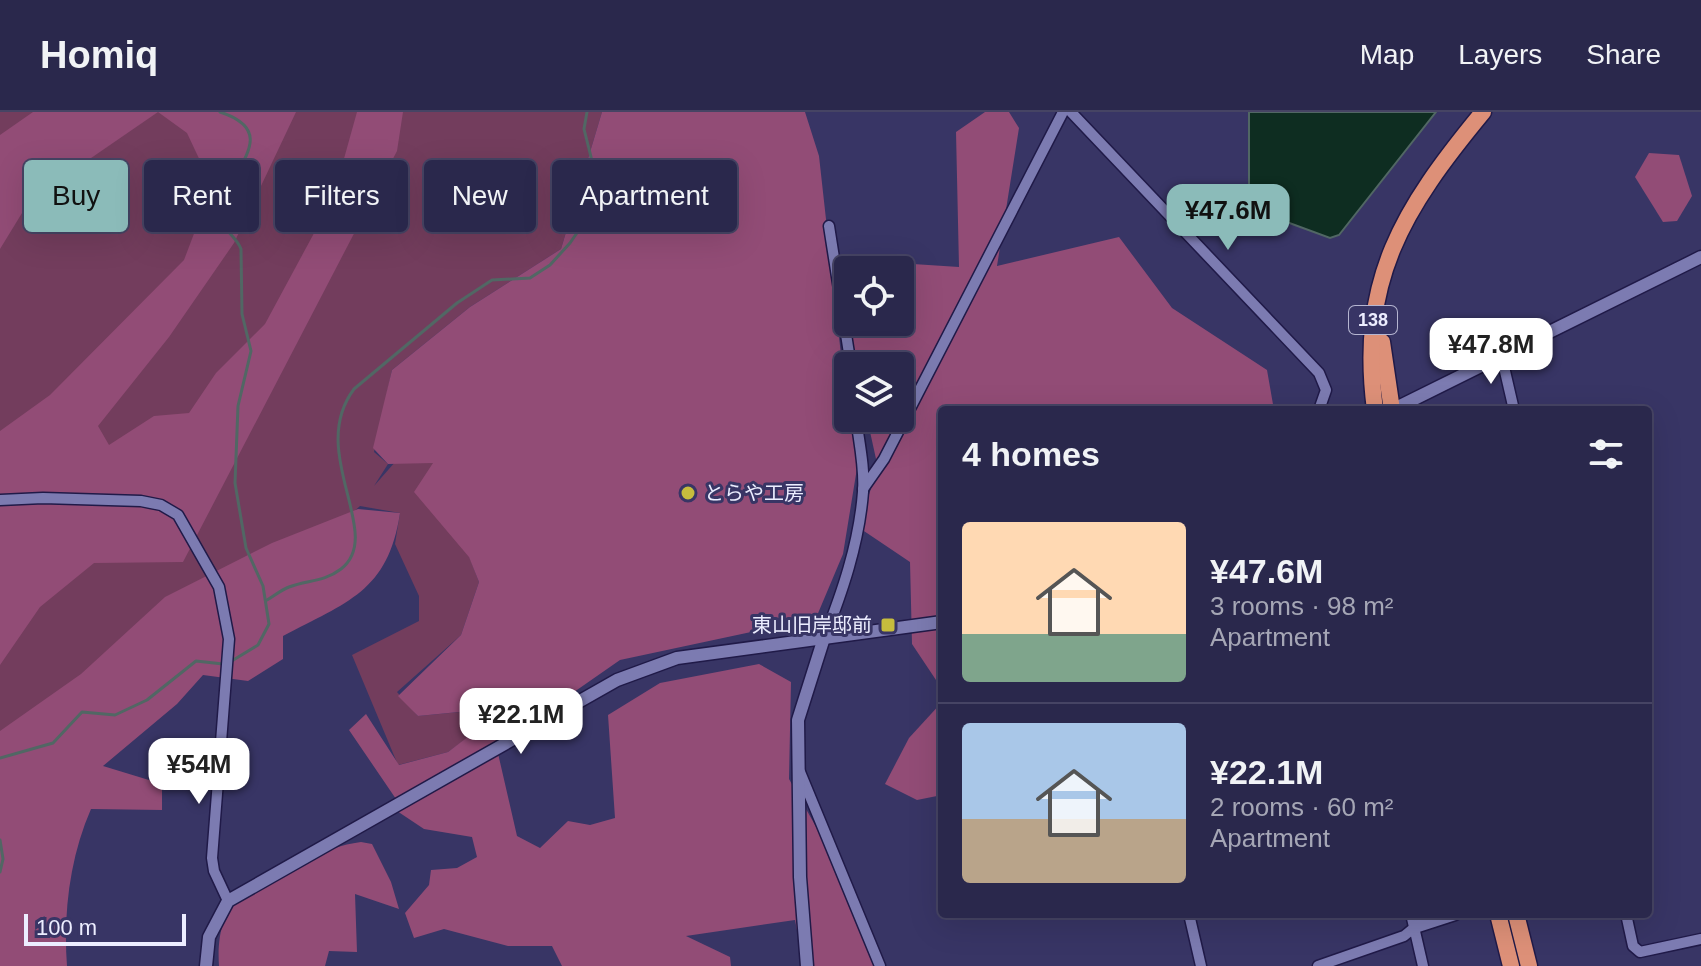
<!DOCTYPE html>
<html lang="en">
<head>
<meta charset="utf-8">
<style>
  :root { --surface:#2a284c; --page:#323053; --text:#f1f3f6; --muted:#a5a6b5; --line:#464464; --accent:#8bbbb9 }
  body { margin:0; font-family:Helvetica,"Noto Sans JP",sans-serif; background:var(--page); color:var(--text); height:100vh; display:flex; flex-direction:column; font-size:30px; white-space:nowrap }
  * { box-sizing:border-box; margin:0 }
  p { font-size:26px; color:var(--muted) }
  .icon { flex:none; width:44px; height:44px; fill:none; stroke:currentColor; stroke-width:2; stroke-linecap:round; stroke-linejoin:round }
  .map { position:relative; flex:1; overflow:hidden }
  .details { position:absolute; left:938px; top:294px; width:714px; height:512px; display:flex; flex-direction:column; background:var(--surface); border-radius:8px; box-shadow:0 8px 32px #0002,0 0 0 2px var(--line) }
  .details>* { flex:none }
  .banner { position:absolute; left:24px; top:48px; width:760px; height:72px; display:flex; gap:16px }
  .buttons { position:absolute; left:834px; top:144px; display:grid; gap:16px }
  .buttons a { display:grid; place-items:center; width:80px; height:80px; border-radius:8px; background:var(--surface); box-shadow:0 8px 32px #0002,0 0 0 2px var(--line); font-size:40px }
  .scale { position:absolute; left:24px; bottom:20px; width:162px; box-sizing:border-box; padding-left:8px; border:4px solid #ecedff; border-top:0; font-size:22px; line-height:28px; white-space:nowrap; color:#ecedff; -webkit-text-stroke:6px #383565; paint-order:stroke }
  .price { position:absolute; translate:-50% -68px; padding:0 18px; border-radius:16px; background:#fff; color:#222; font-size:26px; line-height:52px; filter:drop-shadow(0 2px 4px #0008) }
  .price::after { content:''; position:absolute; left:50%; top:48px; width:24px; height:18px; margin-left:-12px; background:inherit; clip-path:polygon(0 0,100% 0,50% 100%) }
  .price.current { background:var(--accent); color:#111 }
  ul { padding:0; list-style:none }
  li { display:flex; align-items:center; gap:24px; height:200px; padding:0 24px }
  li+li { border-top:2px solid var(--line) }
  li span { display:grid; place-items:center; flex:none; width:224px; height:160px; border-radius:8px; color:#555 }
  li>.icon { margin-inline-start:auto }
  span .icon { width:96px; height:96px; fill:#fffc; stroke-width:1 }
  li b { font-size:34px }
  h2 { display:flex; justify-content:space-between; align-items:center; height:96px; padding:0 24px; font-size:34px }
  .tag { padding:0 28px; border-radius:8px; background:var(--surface); box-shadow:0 8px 32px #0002,0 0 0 2px var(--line); font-size:28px; line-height:72px }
  .tag.current { background:var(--accent); color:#111 }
  header { display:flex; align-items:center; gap:48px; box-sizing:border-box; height:112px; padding:0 40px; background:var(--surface); border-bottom:2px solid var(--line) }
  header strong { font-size:38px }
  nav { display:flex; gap:44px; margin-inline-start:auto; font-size:28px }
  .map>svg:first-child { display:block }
  .green { fill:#733d5d }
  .forest { fill:#924c76 }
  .water { fill:#0e2d21; stroke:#516764; stroke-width:2 }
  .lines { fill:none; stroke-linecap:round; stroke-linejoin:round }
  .stream { stroke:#516764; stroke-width:3 }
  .minor-casing { stroke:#201a48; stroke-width:13 }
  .tertiary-casing { stroke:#201a48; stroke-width:15 }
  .trunk-casing { stroke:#201a48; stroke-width:19 }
  .minor { stroke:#7c7bb1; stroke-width:10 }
  .tertiary { stroke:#7c7bb1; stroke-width:12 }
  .trunk { stroke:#dd9078; stroke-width:16 }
  .poi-dot { fill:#c6bc3d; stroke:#383565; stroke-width:3 }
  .labels { text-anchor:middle; stroke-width:6; stroke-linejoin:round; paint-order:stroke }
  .shield { fill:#383565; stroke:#b6b6d1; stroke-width:2 }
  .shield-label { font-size:18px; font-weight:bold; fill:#ecedff }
  .poi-label { font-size:20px; fill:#ecedff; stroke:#383565; text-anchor:start }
</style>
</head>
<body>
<header>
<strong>Homiq</strong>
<nav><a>Map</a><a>Layers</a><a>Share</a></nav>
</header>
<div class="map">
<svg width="1701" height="854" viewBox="0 0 1701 854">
  <rect width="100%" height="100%" fill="#383565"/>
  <polygon class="green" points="0,0 602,0 561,137 470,195 392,258 374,340 388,352 374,374 396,349 433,349 479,470 461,523 397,580 418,604 470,599 473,622 448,640 398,653 352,543 419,509 419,484 395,432 400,401 360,394 0,721"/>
  <g class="forest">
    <polygon points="33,0 296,0 234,131 169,225 98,314 109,333 154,304 189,301 216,261 265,212 333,86 357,0 403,0 397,39 183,450 94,451 40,495 0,553 0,319 50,283 184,148 206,90 203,55 187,21 158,0 30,88 0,137 0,23"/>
    <polygon points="602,0 805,0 819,44 848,306 852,306 858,350 843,442 816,506 620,548 472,651 497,637 517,724 540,736 568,709 590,713 615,706 608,603 660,571 759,552 791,570 789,667 845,766 880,854 804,854 795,808 686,824 730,845 731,854 562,854 552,834 508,834 444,817 414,826 405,801 429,773 431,758 457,756 477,745 472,725 424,717 394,697 396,687 349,618 366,602 399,653 448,640 473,621 469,599 418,604 398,584 461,523 479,470 469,445 414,380 433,351 388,352 373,336 392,258 470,195 561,137"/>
    <polygon points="985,0 1009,0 1019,16 997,154 1119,125 1172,196 1267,258 1274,298 942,298 942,577 912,532 910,450 858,415 878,356 867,306 900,306 900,254 855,254 840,188 848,177 848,210 900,210 900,158 861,158 867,149 959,155 956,20"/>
    <polygon points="1649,41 1679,43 1692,84 1677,109 1663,110 1635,65"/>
    <path d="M 358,397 L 400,401 C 388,480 347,490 283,524 L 283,547 L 248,569 L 203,563 L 177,592 L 103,654 L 162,672 L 162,698 L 91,697 C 70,745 63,801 67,854 L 0,854 L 0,619 L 81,562 L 165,485 L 272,431 Z"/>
    <polygon points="942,590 942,683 917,688 885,672 909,626"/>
    <path d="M 361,730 L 372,732 L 391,770 L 399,797 L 355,782 L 357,840 L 329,839 L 325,854 L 219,854 C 217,826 222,795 248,777 C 256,772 269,772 278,768 C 312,750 319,736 361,730 Z"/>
  </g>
  <polygon class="water" points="1436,0 1339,123 1330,126 1254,98 1249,92 1249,0"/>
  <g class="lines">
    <g class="stream">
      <path d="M 220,0 C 288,22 220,64 221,101 C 221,119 236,123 241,137 L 242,202 L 251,239 L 238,294 L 235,371 L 246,436 L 263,474 L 269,512 L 258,533 L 230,550"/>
      <path d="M 267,488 C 274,484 281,478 289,475 C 308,468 324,470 341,457 C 386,422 306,341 354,277 L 457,191 L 492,168 L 530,166 L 550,153 L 570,131 L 581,115 L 589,94 L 594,57 L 584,17 L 587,0"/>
      <polyline points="0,646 53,631 82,600 115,603 147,588 196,549 223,552"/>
      <polyline points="0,728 3,747 0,760"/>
    </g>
    <defs>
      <g id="minor">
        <polyline points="1071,0 1319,261 1326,278 1319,298"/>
        <polyline points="829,114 851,254"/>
        <polyline points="1501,242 1514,298"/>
        <polyline points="863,377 884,347 1063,0"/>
        <polyline points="0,388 43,386 141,389 161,393 178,403 219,475 229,527 212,746 214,759 228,789"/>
        <path d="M 823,529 C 842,481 859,432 863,380 C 865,356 859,330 856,306"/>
        <polyline points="800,660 880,854"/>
        <polyline points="1189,802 1201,854"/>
        <polyline points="1411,802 1423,854"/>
        <polyline points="1626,802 1633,834 1640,840 1701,827"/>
        <polyline points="1318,854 1404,824 1415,815"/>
      </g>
      <g id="tertiary">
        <polyline points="1392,298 1701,145"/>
        <polyline points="1415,815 1455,802"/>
        <polyline points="206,854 209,825 228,789 617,568 677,546 942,510"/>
        <polyline points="807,854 800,765 798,608 823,529"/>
      </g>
      <g id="trunk">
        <polyline points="1382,230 1392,298"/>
        <path d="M 1375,298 C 1358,168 1403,97 1483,0"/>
        <polyline points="1498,802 1511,854"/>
        <polyline points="1516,802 1529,854"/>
      </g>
    </defs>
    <use href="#minor" class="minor-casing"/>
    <use href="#tertiary" class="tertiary-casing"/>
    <use href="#trunk" class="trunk-casing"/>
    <use href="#minor" class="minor"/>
    <use href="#tertiary" class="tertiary"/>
    <use href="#trunk" class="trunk"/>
  </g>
  <g class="poi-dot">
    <circle cx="688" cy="381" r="8"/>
    <rect x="880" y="505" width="16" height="16" rx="4"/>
  </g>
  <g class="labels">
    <rect class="shield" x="1349" y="194" width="48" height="28" rx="6"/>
    <g class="shield-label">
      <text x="1373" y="214">138</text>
    </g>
    <g class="poi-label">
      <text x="704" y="388">とらや工房</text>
      <text x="872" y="520" text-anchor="end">東山旧岸邸前</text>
    </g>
  </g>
</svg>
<div class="buttons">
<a><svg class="icon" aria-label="locate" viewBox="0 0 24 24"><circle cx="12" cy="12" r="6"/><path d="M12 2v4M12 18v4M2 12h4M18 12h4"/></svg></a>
<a><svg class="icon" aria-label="layers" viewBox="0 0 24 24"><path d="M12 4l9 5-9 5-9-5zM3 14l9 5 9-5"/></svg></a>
</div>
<div class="scale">100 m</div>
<b class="price current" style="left:1228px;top:140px">¥47.6M</b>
<b class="price" style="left:1491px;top:274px">¥47.8M</b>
<b class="price" style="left:521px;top:644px">¥22.1M</b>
<b class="price" style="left:199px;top:694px">¥54M</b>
<div class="banner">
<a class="tag current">Buy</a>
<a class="tag">Rent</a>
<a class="tag">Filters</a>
<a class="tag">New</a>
<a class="tag">Apartment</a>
</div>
<section class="details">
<h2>4 homes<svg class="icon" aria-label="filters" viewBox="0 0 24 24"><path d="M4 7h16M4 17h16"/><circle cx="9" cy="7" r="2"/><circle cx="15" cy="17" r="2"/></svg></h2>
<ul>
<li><span style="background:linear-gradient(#ffd9b3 70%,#7fa58c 0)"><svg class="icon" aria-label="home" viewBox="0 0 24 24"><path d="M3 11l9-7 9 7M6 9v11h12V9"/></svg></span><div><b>¥47.6M</b><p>3 rooms · 98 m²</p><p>Apartment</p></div></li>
<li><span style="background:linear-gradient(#a9c7e8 60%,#b9a48a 0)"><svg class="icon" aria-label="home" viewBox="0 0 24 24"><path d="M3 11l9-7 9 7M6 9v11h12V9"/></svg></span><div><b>¥22.1M</b><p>2 rooms · 60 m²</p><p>Apartment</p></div></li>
</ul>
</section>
</div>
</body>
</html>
